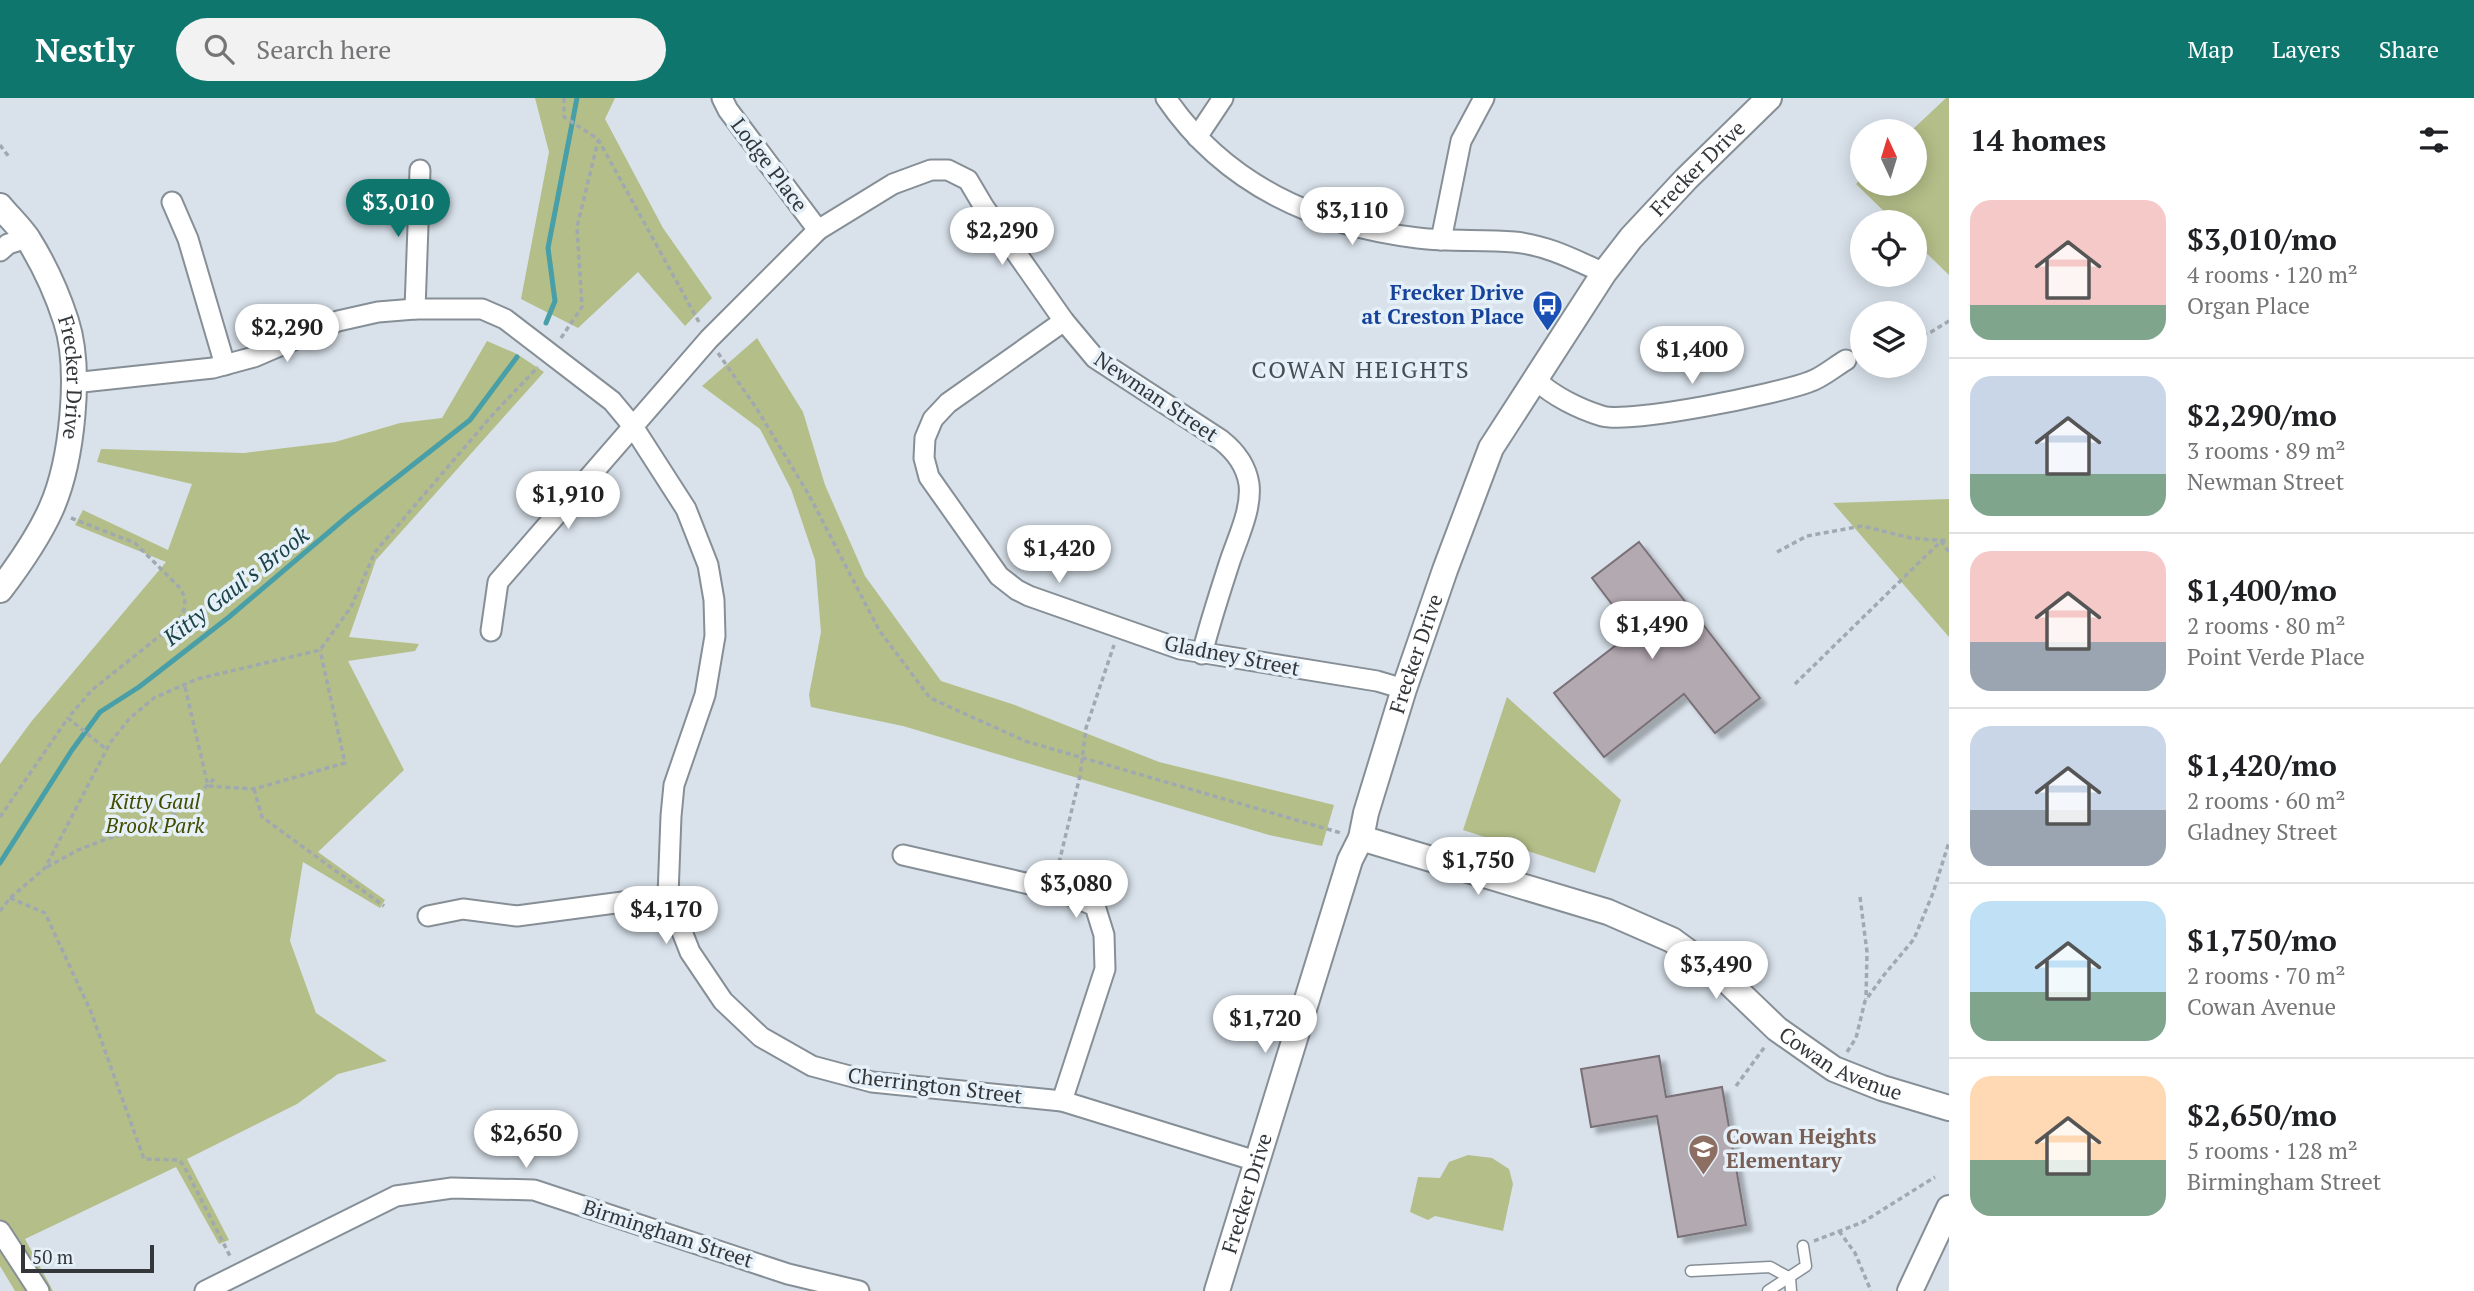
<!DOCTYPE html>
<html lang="en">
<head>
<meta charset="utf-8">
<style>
  :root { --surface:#fff; --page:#f2f2f2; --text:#202124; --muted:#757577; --line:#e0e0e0; --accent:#0f766e }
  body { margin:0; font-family:"PT Serif",serif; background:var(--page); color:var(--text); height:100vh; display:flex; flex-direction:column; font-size:26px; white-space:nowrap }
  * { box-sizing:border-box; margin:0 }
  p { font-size:23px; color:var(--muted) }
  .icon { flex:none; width:38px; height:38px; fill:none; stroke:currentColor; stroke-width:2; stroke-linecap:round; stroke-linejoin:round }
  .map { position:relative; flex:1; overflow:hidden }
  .sheet { display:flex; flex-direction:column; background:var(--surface); width:525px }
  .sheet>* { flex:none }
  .needle { width:46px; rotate:356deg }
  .fabs { position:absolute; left:1850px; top:21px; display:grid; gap:14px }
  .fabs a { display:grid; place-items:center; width:77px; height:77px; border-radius:50%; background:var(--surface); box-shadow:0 4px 18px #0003; font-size:35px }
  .scale { position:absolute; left:21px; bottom:18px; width:133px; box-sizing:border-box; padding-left:7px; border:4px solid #33373a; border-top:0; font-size:19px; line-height:24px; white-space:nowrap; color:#33373a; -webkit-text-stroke:5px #e6f0f8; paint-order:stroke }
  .price { position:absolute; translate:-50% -60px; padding:0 16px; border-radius:24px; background:#fff; color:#222; font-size:23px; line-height:46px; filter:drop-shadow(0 2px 4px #0008) }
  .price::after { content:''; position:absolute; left:50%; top:42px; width:21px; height:16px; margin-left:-10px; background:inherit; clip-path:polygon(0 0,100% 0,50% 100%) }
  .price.active { background:var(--accent); color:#fff }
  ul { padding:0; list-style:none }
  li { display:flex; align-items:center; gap:21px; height:175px; padding:0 21px }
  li+li { border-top:2px solid var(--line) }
  li span { display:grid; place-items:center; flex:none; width:196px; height:140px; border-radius:21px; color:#555 }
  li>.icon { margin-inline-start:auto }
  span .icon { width:84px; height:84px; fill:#fffc; stroke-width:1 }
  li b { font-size:30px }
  h2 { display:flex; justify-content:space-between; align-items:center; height:84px; padding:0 21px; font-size:30px }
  header { display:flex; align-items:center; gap:42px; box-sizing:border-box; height:98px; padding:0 35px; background:var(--accent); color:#fff }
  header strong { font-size:33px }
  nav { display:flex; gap:38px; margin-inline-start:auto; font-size:24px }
  .search { width:490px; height:63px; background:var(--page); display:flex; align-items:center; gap:18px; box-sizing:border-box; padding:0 24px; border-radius:38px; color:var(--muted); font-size:26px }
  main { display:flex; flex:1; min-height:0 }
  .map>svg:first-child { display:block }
  .green { fill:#b4be88 }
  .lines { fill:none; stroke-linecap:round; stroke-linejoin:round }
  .stream { stroke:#489fa8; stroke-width:5 }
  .building { fill:#b3a9b1; stroke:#7a7178; stroke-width:2; filter:url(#shadow) }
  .service-casing { stroke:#868f96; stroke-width:13 }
  .minor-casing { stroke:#868f96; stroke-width:23 }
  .tertiary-casing { stroke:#868f96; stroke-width:28 }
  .path { stroke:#a1a9b0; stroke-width:3.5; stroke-dasharray:5 3.5; stroke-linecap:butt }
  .service { stroke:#fff; stroke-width:10 }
  .minor { stroke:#fff; stroke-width:19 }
  .tertiary { stroke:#fff; stroke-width:24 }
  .labels { text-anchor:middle; stroke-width:7; stroke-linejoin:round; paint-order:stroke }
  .street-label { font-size:21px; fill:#33373a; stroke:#e6f0f8 }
  .transit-label { font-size:21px; font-weight:bold; fill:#164399; stroke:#e6f0f8; text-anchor:end }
  .park-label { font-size:21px; font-style:italic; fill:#444c00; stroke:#e6f0f8 }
  .education-label { font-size:21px; font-weight:bold; fill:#785e54; stroke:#e6f0f8; text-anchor:start }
  .water-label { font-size:23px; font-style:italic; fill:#1b4448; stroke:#e6f0f8 }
  .quarter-label { font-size:24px; letter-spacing:2px; fill:#464e55; stroke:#e6f0f8 }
</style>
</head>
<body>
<header>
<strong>Nestly</strong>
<div class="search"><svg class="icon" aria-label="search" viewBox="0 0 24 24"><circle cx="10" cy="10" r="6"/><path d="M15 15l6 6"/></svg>Search here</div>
<nav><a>Map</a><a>Layers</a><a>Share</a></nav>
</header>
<main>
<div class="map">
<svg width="1949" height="1193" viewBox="0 0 1949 1193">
  <defs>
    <filter id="shadow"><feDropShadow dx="6" dy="6" stdDeviation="2" flood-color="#0004"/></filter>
  </defs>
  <rect width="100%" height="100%" fill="#d9e2eb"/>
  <g class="green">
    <polygon points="535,0 615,0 605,21 663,130 712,200 685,228 638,174 578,230 521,201 549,54"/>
    <polygon points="1946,0 1949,0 1949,177 1915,144 1914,124 1895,124 1856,86 1862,80 1862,86 1914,86 1914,33 1911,33"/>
    <polygon points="757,240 803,314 825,387 865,478 941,583 1015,607 1159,664 1334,707 1322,748 1269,737 903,628 811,609 809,597 821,534 815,462 791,391 760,331 702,288"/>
    <polygon points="487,243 517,256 544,274 376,462 349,539 419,546 415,553 348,563 404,672 318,754 385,802 380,810 303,764 290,843 316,915 387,963 338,976 297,1006 187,1061 229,1142 219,1146 176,1069 25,1141 53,1193 15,1193 0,1168 0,666 31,624 166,464 75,427 83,412 168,452 192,386 97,364 101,351 244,355 335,344 400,325 442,320"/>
    <polygon points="1949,401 1949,539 1833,405"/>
    <polygon points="1507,599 1621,702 1595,775 1463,732"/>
    <polygon points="1468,1057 1492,1060 1509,1071 1513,1086 1503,1133 1435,1118 1428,1122 1410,1114 1418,1079 1440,1080 1449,1064"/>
  </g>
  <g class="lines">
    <g class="stream">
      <polyline points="546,225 555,203 548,150 577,0"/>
      <polyline points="0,765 72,652 100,614 139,589 229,519 349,417 470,322 517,259"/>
    </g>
  </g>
  <g class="building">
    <polygon points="1639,444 1760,600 1715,635 1684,596 1604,659 1554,595 1633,534 1592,480"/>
    <polygon points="1659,958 1666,999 1722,989 1746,1127 1678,1139 1657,1018 1591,1029 1581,971"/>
  </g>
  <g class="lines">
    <defs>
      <g id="service">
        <polyline points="1691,1173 1770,1169 1790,1180 1791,1193"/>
        <polyline points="1768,1193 1806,1168 1803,1148"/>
      </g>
      <g id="minor">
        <polyline points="722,0 728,12 818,132"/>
        <path d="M 1166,0 C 1225,87 1317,128 1418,140 C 1450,144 1483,141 1514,144 C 1547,147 1575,162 1604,175"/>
        <polyline points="1197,39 1223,0"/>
        <polyline points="172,104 188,141 225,267"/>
        <polyline points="1441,142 1461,43 1484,0"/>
        <polyline points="0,153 8,146 27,140"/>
        <polyline points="415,211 420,72"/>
        <polyline points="1064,223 948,305 933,321 925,340 924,360 929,379 999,478 1017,492 1029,498 1180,551 1377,583 1404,591"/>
        <path d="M 1536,282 C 1553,298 1579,311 1602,318 C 1630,326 1777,296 1809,284 C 1822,280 1834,269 1846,262"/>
        <polyline points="73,285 213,270 254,259 338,223 378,214 415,211 482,211 505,221 612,303 632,327 686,411 708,467 714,502 715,538 705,597 674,687 671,718 668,798 690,854 723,903 761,939 812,968 872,984 1062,1003 1256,1063"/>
        <path d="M 491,533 L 498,484 L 709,241 L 818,132 L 893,86 L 931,72 L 948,72 L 968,82 L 984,109 L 1064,223 L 1095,260 L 1221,342 C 1235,353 1246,367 1249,386 C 1252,411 1238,439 1230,463 C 1220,494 1210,524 1202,556"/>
        <polyline points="903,757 1060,793 1095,808 1104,837 1105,871 1062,1003"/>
        <polyline points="428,818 463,811 517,818 668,798"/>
        <polyline points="0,1133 39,1193"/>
        <polyline points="205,1193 396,1098 452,1090 534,1092 788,1176 859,1193"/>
      </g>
      <g id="tertiary">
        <path id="s1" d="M 0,108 C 9,119 20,129 28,141 C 43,165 57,195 66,223 C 82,272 72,364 51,411 C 38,440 19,467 0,492"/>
        <path id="s2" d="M 1361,740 L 1608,814 L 1672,842 L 1724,880 L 1777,931 L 1834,971 L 1882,990 L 1949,1010"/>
        <path id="s3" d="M 1217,1193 L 1350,762 L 1361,740 L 1366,715 L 1404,591 L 1445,472 L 1491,350 L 1604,175 L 1631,140 L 1686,81 L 1769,0"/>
        <polyline points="1910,1193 1949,1110"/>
      </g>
    </defs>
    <use href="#service" class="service-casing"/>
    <use href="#minor" class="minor-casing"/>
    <use href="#tertiary" class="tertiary-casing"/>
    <g class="path">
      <polyline points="564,0 564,19 598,41 700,226"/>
      <polyline points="0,47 9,59"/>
      <polyline points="1914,239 1931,234 1949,223"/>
      <polyline points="561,240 582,209 577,129 598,43"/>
      <polyline points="718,255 757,311 809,397 879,532 930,600 1025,643 1341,735"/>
      <path d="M 71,420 L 135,445 L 181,491 C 187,504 186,513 177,524 L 92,592 L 68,620 L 106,651"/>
      <polyline points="1777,454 1807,438 1862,428 1911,440 1949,443"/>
      <polyline points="1795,586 1941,443 1949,454"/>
      <polyline points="185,589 208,688 254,691 345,665 320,552"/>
      <polyline points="254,691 262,719 384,808"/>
      <polyline points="0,719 68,620"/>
      <polyline points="47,769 78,752 109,740 144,732 181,712 215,680"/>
      <polyline points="1057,773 1080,678 1086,630 1114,547"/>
      <polyline points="1860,799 1867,854 1866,901"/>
      <polyline points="10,800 45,815 91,914 144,1061 179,1062 184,1068 231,1160"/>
      <polyline points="0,813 10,800 45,770 110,645 129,621 154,600 197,581 320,552 351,509 375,454 494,315 538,269"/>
      <polyline points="1847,954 1856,940 1865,903 1884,877 1914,841 1933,795 1949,744"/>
      <polyline points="1736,988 1766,947"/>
      <polyline points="1839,1133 1855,1155 1871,1193"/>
      <polyline points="1814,1143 1863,1124 1935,1079"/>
    </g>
    <use href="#service" class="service"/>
    <use href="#minor" class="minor"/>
    <use href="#tertiary" class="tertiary"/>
  </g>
  <defs>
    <symbol id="bus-pin" viewBox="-11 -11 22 30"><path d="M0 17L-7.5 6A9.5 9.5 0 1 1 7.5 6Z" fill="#1a4fb4" stroke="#e6f0f8"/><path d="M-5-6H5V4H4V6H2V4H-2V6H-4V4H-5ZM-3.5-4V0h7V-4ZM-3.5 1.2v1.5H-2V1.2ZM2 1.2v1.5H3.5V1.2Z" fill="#fff"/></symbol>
    <symbol id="school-pin" viewBox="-11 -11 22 30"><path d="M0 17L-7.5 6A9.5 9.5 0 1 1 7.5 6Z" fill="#8d6e63" stroke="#e6f0f8"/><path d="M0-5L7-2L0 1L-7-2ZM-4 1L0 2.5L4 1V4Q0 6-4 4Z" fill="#fff"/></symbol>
  </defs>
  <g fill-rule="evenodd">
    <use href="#bus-pin" x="1530" y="190" width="35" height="47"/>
    <use href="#school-pin" x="1686" y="1034" width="35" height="47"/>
  </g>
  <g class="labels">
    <g class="street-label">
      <text transform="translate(769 67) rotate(53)" y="7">Lodge Place</text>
      <text dy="7" stroke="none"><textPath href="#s3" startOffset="1236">Frecker Drive</textPath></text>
      <text dy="7" stroke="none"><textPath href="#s1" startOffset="191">Frecker Drive</textPath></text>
      <text transform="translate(1156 299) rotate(34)" y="7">Newman Street</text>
      <text dy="7" stroke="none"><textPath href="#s3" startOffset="668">Frecker Drive</textPath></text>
      <text transform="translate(1232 558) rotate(11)" y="7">Gladney Street</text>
      <text dy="7" stroke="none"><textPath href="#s2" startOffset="539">Cowan Avenue</textPath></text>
      <text transform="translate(935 988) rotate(7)" y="7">Cherrington Street</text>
      <text dy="7" stroke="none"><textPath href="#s3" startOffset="102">Frecker Drive</textPath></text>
      <text transform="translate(668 1136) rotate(18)" y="7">Birmingham Street</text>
    </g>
    <g class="transit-label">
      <text x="1524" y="202">Frecker Drive<tspan x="1524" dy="24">at Creston Place</tspan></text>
    </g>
    <g class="park-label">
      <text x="155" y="711">Kitty Gaul<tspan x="155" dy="24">Brook Park</tspan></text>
    </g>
    <g class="education-label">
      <text x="1726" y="1046">Cowan Heights<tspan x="1726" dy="24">Elementary</tspan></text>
    </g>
    <g class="water-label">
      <text transform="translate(236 488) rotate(-38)" y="8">Kitty Gaul's Brook</text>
    </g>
    <g class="quarter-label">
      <text x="1361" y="280">COWAN HEIGHTS</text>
    </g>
  </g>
</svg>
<div class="fabs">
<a><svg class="needle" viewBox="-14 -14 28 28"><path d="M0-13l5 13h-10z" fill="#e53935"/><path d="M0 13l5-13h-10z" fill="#757577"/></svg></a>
<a><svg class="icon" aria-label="locate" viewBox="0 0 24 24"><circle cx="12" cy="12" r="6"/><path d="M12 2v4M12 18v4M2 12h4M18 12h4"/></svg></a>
<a><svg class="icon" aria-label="layers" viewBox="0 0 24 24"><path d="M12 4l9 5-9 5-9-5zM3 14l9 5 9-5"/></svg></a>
</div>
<div class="scale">50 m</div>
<b class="price active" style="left:398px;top:141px">$3,010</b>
<b class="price" style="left:1352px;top:149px">$3,110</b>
<b class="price" style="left:1002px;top:169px">$2,290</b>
<b class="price" style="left:287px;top:266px">$2,290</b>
<b class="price" style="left:1692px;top:288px">$1,400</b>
<b class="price" style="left:568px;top:433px">$1,910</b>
<b class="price" style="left:1059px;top:487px">$1,420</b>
<b class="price" style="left:1652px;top:563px">$1,490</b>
<b class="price" style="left:1478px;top:799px">$1,750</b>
<b class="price" style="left:1076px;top:822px">$3,080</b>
<b class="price" style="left:666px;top:848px">$4,170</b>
<b class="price" style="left:1716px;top:903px">$3,490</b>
<b class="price" style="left:1265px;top:957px">$1,720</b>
<b class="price" style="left:526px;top:1072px">$2,650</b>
</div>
<section class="sheet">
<h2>14 homes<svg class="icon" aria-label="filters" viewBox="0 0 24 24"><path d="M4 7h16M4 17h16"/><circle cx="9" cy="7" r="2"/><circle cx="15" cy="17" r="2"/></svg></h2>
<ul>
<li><span style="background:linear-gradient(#f6c9c9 75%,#7fa58c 0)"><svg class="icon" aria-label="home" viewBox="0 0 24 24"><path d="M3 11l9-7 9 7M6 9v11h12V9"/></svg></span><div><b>$3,010/mo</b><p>4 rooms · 120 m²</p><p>Organ Place</p></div></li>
<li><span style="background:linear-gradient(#c9d6e8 70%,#7fa58c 0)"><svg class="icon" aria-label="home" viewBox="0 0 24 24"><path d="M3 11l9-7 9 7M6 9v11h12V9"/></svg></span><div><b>$2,290/mo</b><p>3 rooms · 89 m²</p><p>Newman Street</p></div></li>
<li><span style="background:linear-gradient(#f6c9c9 65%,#9aa5b1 0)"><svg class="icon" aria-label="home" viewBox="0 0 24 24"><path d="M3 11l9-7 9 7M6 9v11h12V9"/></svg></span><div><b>$1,400/mo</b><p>2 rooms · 80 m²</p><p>Point Verde Place</p></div></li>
<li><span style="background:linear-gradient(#c9d6e8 60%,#9aa5b1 0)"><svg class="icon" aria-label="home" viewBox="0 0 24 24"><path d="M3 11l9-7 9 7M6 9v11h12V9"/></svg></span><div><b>$1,420/mo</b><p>2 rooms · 60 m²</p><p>Gladney Street</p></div></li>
<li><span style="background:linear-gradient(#bfe0f5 65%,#7fa58c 0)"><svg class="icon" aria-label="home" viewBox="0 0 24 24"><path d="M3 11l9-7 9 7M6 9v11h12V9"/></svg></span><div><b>$1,750/mo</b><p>2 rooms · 70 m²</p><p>Cowan Avenue</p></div></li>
<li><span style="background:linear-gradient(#ffd9b3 60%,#7fa58c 0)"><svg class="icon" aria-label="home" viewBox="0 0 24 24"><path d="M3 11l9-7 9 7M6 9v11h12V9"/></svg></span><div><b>$2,650/mo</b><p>5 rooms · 128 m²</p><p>Birmingham Street</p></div></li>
</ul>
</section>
</main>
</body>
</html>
